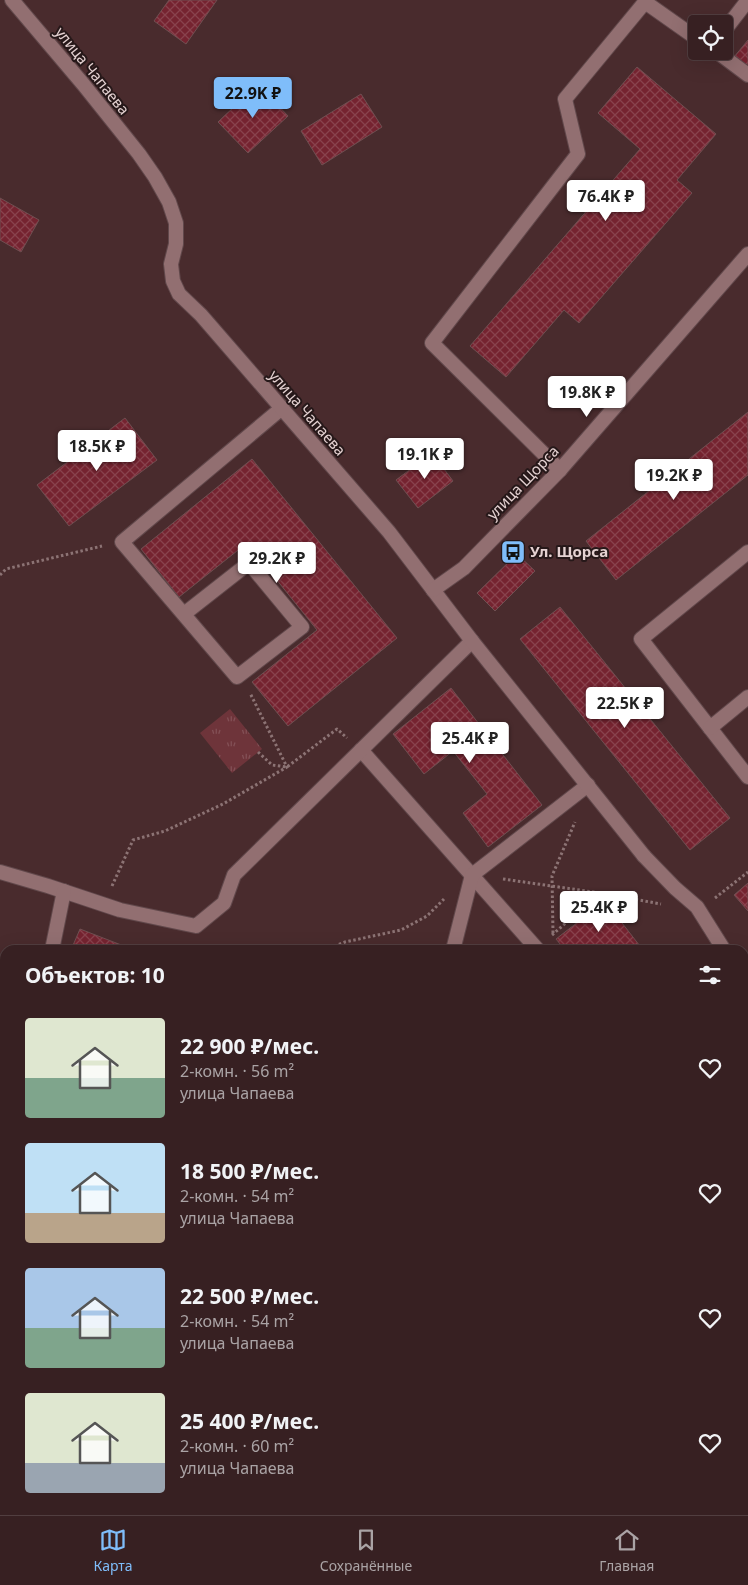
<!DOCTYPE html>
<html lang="ru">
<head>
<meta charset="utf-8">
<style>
  :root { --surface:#372022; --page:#3e282a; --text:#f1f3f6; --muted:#aaa3a5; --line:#513e40; --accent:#7fbdfa }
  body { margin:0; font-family:"Noto Sans",sans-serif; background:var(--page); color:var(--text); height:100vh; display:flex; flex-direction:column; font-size:19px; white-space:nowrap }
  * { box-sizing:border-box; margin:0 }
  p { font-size:16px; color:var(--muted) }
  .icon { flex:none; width:28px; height:28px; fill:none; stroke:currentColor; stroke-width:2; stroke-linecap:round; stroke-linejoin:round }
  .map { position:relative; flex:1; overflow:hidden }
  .side { position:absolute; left:0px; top:945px; width:749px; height:570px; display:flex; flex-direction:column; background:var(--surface); border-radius:15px 15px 0 0; box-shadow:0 5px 20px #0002,0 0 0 1px var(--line) }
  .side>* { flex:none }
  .fabs { position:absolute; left:688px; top:15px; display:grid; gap:10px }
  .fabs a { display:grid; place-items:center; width:45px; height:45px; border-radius:5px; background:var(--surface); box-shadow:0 5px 20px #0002,0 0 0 1px var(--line); font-size:25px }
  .price { position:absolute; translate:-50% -42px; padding:0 11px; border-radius:5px; background:#fff; color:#222; font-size:16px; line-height:32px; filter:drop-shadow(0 1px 2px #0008) }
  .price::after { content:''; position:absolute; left:50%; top:30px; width:15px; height:11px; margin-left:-8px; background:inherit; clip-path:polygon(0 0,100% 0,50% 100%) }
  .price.on { background:var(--accent); color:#111 }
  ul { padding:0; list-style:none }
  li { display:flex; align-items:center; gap:15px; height:125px; padding:0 25px }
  li span { display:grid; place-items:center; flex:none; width:140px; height:100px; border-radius:5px; color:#555 }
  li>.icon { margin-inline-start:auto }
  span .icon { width:60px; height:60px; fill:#fffc; stroke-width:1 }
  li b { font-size:21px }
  h2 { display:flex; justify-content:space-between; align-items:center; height:60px; padding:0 25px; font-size:21px }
  .tab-bar { display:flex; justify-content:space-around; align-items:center; height:70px; border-top:1px solid var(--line); background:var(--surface); font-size:14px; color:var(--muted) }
  .tab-bar a { display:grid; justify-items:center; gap:2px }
  .tab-bar .on { color:var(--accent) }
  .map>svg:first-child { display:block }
  .park { fill:url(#park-tufts) }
  .building { fill:url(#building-cross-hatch); stroke:#6f4f51 }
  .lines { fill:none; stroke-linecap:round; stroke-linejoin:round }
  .service-casing { stroke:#61484b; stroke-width:16 }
  .minor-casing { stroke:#61484b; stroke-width:16 }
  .path { stroke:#8c7374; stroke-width:3; stroke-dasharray:2.5 2.5; stroke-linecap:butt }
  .service { stroke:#926f71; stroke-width:14 }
  .minor { stroke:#926f71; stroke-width:14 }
  .labels { text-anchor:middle; stroke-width:4; stroke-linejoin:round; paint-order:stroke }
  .street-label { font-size:15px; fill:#e5d2d2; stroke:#261819 }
  .poi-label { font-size:15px; font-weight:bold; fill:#e5d2d2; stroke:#261819; text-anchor:start }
</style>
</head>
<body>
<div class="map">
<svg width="748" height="1515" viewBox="0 0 748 1515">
  <defs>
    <pattern id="park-tufts" width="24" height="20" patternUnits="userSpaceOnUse" patternTransform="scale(1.25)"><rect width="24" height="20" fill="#6e343a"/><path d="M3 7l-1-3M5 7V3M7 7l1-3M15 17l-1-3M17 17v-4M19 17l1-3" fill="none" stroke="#835056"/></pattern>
    <pattern id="building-cross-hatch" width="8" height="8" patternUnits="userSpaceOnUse" patternTransform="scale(1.25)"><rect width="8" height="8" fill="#752330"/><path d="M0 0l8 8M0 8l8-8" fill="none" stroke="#88424d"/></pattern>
  </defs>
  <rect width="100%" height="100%" fill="#492b2d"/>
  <polygon class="park" points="230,709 262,749 232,773 200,733"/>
  <g class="building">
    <polygon points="169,0 217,0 186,44 154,21"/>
    <polygon points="748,40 748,69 734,57"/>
    <polygon points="637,67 716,134 677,180 692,193 579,323 564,310 506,377 470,346 640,149 598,113"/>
    <polygon points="258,84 288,116 248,153 218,122"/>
    <polygon points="361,94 382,127 322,165 301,131"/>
    <polygon points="0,198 39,220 21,252 0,240"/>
    <polygon points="748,412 748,475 616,580 586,541"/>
    <polygon points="125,418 157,460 69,526 37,485"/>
    <polygon points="432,453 453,481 418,508 396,480"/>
    <polygon points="252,459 397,638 288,726 252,682 317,630 247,543 179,597 141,549"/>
    <polygon points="517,554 535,571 495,611 477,593"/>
    <polygon points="560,607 730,818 690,850 520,639"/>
    <polygon points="451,688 542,805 488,847 463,813 487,794 453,751 424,774 393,734"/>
    <polygon points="748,883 748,911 734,895"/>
    <polygon points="605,901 643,950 565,950 556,939"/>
    <polygon points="80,929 129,948 128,950 71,950"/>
    <polygon points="0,1280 5,1282 5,1334 0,1332"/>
  </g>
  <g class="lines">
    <defs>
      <g id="service">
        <polyline points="724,31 748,0"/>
        <polyline points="716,51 748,75"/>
        <polyline points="560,470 432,343 578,154 565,99 645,2 696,38"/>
        <polyline points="748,552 641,639 748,777"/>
        <polyline points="184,614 249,563 302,627 237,677 122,542 282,408"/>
        <polyline points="710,728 748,697"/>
        <polyline points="361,750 538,950"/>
        <polyline points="644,856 675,888 697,907 724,950"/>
        <polyline points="0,872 48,886 120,910 196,926 224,903 234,875 472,641"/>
        <polyline points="52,950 64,891"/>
        <polyline points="453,950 472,875 588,785"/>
        <polyline points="744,973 748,978"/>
        <polyline points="744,1003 748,999"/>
        <polyline points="0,1474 5,1464"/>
        <polyline points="496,1510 511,1515"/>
      </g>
      <g id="minor">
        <polyline points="12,0 83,84 139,154 155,177 169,202 176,223 176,244 171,264 173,281 179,294 201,315 389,532 472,641 644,856"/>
        <polyline points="433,590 464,568 560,470 748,254"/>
      </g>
    </defs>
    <use href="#service" class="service-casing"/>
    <use href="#minor" class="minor-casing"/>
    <g class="path">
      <polyline points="0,575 6,569 102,546"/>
      <polyline points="258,752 272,765 287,767 337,729 347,738"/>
      <polyline points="503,879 600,893"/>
      <polyline points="112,886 133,840 165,831 223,804 287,767 250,693"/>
      <polyline points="715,898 748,872"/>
      <polyline points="553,933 552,876 575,822"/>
      <polyline points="552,935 600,893 661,904"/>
      <polyline points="325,950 345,942 401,930 427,916 444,899"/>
    </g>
    <use href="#service" class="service"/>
    <use href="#minor" class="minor"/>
  </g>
  <defs>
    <symbol id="bus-square" viewBox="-11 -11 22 22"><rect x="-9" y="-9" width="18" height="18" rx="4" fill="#7fbdfa" stroke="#261819"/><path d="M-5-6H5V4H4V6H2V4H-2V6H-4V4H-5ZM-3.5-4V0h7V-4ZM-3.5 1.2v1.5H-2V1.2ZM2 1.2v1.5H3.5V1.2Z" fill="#111"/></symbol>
  </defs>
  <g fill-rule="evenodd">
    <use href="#bus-square" x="499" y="538" width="28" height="28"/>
  </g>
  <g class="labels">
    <g class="street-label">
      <text transform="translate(92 71) rotate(51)" y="5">улица Чапаева</text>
      <text transform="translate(307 413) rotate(49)" y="5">улица Чапаева</text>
      <text transform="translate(523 483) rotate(-46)" y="5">улица Щорса</text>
    </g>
    <g class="poi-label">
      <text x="530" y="557">Ул. Щорса</text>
    </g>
  </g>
</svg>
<div class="fabs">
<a><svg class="icon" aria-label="locate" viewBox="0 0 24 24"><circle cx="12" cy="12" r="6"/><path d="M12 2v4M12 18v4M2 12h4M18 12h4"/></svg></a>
</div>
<b class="price on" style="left:253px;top:119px">22.9K ₽</b>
<b class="price" style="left:606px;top:222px">76.4K ₽</b>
<b class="price" style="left:587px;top:418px">19.8K ₽</b>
<b class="price" style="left:97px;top:472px">18.5K ₽</b>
<b class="price" style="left:425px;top:480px">19.1K ₽</b>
<b class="price" style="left:674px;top:501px">19.2K ₽</b>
<b class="price" style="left:277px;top:584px">29.2K ₽</b>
<b class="price" style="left:625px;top:729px">22.5K ₽</b>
<b class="price" style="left:470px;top:764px">25.4K ₽</b>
<b class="price" style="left:599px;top:933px">25.4K ₽</b>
<section class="side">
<h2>Объектов: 10<svg class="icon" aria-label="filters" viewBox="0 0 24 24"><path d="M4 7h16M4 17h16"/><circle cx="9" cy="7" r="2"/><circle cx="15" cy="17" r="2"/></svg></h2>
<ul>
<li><span style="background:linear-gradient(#dfe7d0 60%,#7fa58c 0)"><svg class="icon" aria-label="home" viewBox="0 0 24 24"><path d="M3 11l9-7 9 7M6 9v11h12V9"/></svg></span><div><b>22 900 ₽/мес.</b><p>2-комн. · 56 m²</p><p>улица Чапаева</p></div><svg class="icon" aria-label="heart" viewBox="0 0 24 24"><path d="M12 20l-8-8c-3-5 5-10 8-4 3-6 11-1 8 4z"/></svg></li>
<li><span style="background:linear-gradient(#bfe0f5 70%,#b9a48a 0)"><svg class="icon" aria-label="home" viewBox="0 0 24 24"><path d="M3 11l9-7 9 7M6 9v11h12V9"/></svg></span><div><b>18 500 ₽/мес.</b><p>2-комн. · 54 m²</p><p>улица Чапаева</p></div><svg class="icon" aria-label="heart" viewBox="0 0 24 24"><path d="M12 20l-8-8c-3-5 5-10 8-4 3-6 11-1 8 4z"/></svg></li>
<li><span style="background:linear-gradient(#a9c7e8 60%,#7fa58c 0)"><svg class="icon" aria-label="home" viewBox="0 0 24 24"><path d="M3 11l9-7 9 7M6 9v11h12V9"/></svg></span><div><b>22 500 ₽/мес.</b><p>2-комн. · 54 m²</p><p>улица Чапаева</p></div><svg class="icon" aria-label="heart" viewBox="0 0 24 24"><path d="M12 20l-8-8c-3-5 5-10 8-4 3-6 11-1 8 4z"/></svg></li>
<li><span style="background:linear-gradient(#dfe7d0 70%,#9aa5b1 0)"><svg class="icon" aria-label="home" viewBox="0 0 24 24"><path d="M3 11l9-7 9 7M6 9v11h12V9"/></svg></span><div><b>25 400 ₽/мес.</b><p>2-комн. · 60 m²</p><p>улица Чапаева</p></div><svg class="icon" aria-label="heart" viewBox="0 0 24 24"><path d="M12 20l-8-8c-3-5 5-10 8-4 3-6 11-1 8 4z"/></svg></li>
</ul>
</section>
</div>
<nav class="tab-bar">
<a class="on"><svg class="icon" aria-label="map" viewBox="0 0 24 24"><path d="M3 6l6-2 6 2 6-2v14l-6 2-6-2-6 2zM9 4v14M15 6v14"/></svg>Карта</a>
<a><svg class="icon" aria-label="saved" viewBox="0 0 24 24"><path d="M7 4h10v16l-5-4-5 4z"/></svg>Сохранённые</a>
<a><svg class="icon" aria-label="home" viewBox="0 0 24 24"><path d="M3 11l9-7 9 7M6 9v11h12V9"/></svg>Главная</a>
</nav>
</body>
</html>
